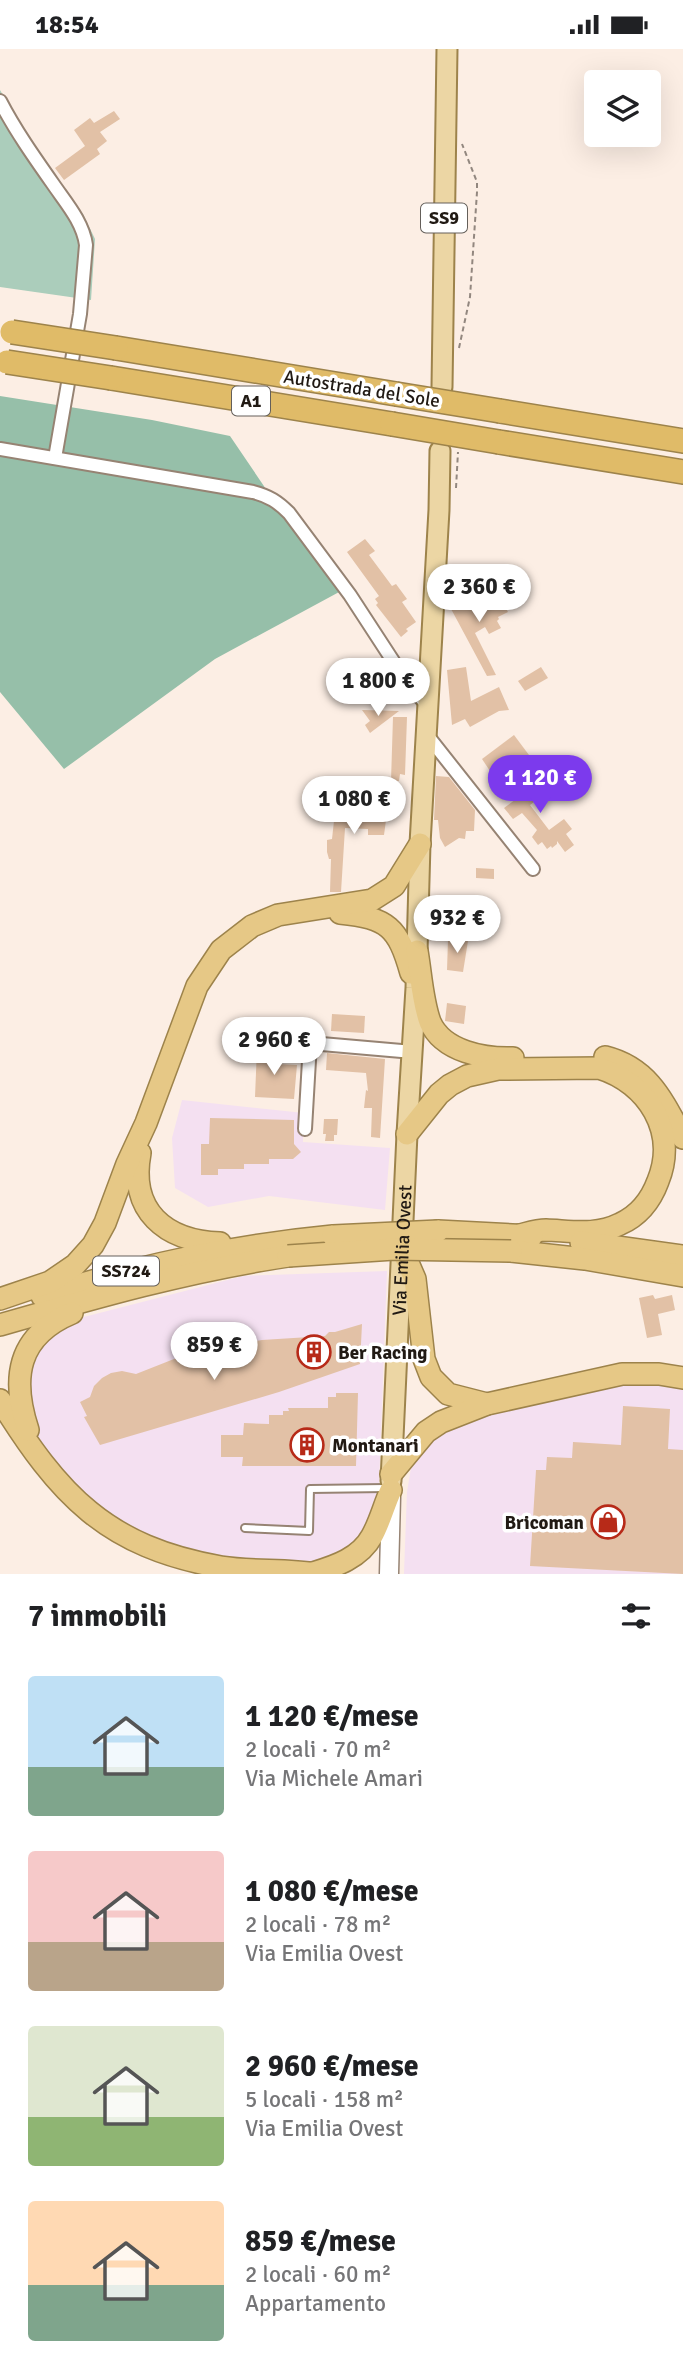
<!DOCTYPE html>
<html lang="it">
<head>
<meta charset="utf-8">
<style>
  :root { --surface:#fff; --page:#f2f2f2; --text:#202124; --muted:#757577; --accent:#7c3aed }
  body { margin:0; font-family:Signika,sans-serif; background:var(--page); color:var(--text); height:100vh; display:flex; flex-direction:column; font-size:26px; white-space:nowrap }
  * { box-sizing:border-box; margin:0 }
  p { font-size:23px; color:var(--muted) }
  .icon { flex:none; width:38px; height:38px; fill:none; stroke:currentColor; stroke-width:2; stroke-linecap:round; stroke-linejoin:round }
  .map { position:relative; height:1525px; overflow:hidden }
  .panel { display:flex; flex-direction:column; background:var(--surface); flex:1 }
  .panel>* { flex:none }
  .buttons { position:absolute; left:584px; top:21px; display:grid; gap:14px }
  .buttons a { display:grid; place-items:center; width:77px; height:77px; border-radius:7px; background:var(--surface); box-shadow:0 7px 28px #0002; font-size:35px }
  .price { position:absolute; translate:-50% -60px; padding:0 16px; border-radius:24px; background:#fff; color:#222; font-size:23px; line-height:46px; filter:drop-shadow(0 2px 4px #0008) }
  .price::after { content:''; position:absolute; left:50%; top:42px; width:21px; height:16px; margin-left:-10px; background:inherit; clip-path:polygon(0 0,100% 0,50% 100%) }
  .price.active { background:var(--accent); color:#fff }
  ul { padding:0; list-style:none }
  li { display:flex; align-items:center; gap:21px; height:175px; padding:0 28px }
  li span { display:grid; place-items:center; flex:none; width:196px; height:140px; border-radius:7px; color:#555 }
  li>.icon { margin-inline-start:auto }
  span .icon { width:84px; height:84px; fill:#fffc; stroke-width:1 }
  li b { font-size:30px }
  h2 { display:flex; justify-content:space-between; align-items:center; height:84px; padding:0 28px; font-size:30px }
  .status { display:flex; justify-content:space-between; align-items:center; height:49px; padding:0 35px; background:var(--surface); direction:ltr }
  .status svg { height:19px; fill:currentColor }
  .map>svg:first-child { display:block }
  .industrial { fill:#f4e0f1 }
  .green { fill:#abcdbb }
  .forest { fill:#96bfa9 }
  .building { fill:#e2c1a6 }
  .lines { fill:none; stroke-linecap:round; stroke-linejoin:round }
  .service-casing { stroke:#968373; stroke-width:10 }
  .minor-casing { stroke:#968373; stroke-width:16 }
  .secondary-casing { stroke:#968373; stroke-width:21 }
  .primary-casing { stroke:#9d834b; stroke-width:23 }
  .trunk-casing { stroke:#9d834b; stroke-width:24 }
  .motorway-casing { stroke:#9d834b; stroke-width:26 }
  .path { stroke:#92877f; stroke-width:2; stroke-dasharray:5 3.5; stroke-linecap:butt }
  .service { stroke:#fff; stroke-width:6 }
  .minor { stroke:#fff; stroke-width:12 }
  .secondary { stroke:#fff; stroke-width:18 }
  .primary { stroke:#ecd6a4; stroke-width:19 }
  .trunk { stroke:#e6c886; stroke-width:21 }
  .motorway { stroke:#e0bb68; stroke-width:23 }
  .trunk-bridge-casing { stroke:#9d834b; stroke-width:24; stroke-linecap:butt }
  .motorway-bridge-casing { stroke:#9d834b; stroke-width:26; stroke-linecap:butt }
  .trunk-bridge { stroke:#e6c886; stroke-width:21 }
  .motorway-bridge { stroke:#e0bb68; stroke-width:23 }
  .labels { text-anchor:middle; stroke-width:7; stroke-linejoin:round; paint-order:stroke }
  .shield { fill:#fff; stroke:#645f5a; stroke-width:2 }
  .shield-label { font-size:18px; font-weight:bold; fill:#211a14 }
  .street-label { font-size:19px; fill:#211a14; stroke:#fff }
  .poi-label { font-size:19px; font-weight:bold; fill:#211a14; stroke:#fff; text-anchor:start }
</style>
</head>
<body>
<div class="status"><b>18:54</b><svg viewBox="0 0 49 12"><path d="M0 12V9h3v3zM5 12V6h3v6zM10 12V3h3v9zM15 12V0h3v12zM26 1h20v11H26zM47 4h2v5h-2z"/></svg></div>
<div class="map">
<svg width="683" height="1525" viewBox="0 0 683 1525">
  <rect width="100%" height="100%" fill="#fceee4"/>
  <g class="industrial">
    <polygon points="182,1051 304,1064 303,1093 390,1099 385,1161 269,1147 208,1158 175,1139 172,1089"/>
    <polygon points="387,1222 378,1462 371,1484 335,1511 284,1514 239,1512 194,1504 143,1484 99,1461 62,1426 34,1381 27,1320 42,1292 80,1269 243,1227"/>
    <polygon points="628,1331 683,1336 683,1525 404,1525 407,1443 411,1419 421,1399 432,1387 482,1367 550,1348"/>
  </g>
  <polygon class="green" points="0,41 46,120 83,165 95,190 91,251 0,238"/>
  <polygon class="forest" points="0,347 152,371 230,387 270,446 341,542 215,610 64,720 0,643"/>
  <g class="building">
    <polygon points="114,62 120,70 100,83 107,92 97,100 100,105 64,131 55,119 85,97 74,81 90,69 94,74"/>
    <polygon points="365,490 375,502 369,506 392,537 396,535 407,550 402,553 416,573 406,580 408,582 401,588 376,556 378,554 375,550 379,547 347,503"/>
    <polygon points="487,543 495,558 503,554 508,563 498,568 499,570 497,572 501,579 489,585 485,578 475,584 496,626 487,627 450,558 458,553 460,558"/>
    <polygon points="466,618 471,652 499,638 509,661 499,662 470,678 465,670 452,676 447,621"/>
    <polygon points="541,618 548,629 525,642 518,632"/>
    <polygon points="379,621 393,640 380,649 366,630"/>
    <polygon points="362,661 399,662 370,684 365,676 370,672"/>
    <polygon points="393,668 407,668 405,726 400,725 399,732 391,732"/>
    <polygon points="514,686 529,706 496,731 482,710"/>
    <polygon points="540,721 553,739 530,756 549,781 564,770 572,780 566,785 574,796 565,803 557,792 557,795 552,799 551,797 547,800 542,793 538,796 532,788 537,781 522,764 513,770 504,759 535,736 530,729"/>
    <polygon points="436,727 449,728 475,761 474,782 466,782 465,790 459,789 445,798 440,789 438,771 434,771"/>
    <polygon points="371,748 389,749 384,786 368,786 368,780 345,779 341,843 330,843 331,810 329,810 327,803 327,791 332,790 334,772 343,773 343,769 350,770 359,763 370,764"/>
    <polygon points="476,819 494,820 494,830 476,829"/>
    <polygon points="437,876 447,876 446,891 436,891"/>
    <polygon points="448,891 468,892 463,923 447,921"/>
    <polygon points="447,954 466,957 464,975 445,972"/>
    <polygon points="332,965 365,967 364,984 331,982"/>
    <polygon points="257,999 276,1000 276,1015 297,1016 294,1050 255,1048"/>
    <polygon points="327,1004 385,1010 380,1089 371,1088 372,1059 364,1059 366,1041 368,1042 366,1024 326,1021"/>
    <polygon points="210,1069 294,1071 294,1095 301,1103 293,1110 269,1110 269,1115 244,1115 244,1120 218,1120 218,1126 201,1126 201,1095 209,1095"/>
    <polygon points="324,1070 338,1070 337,1086 334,1086 334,1092 325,1092 326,1085 323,1085"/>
    <polygon points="653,1246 655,1250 672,1246 675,1261 658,1265 662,1286 647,1289 639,1249"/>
    <polygon points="362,1275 360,1315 279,1343 100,1396 84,1368 87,1367 80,1353 90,1348 94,1337 102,1329 111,1324 122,1322 136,1325 174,1310 224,1297 262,1291 325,1287 329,1283 335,1283"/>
    <polygon points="336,1344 358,1344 356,1417 242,1417 243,1408 221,1408 221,1386 243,1386 244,1374 269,1375 269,1366 283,1366 283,1362 289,1362 288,1359 328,1359 328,1348 336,1348"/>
    <polygon points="623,1357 670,1360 668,1400 683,1401 683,1525 530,1517 536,1421 546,1421 547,1408 572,1409 573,1393 621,1396"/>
  </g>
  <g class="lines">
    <defs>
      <polyline id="service" points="245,1479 309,1482 310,1440 386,1439"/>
      <g id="minor">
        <path d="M 0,52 C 15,81 34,108 53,135 C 66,154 83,173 86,196 L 80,265 L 55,409"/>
        <path d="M 0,400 L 253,443 C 269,447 278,453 289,464 L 350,546 L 408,635 L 429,658"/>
        <polyline points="427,686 533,820"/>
        <polyline points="305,1080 310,994 413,1003"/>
      </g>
      <polyline id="secondary" points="389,1525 391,1448"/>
      <g id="primary">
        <polyline points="442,338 447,0"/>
        <path id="s1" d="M 391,1432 L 407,1085 L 416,939 L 420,795 L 439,461 L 440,402"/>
      </g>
      <g id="trunk">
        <path d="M 340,864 C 388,869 398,878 411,924"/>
        <path d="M 417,902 C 421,925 422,951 430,973 C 443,1003 485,1010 513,1009"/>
        <path d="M 605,1008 C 649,1019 663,1052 683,1089"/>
        <path d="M 407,1085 L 439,1045 L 450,1036 L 467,1027 L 498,1020 L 599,1019 C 648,1034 678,1083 658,1132 C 651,1151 638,1167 620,1175 C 596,1187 572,1182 546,1181 C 537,1181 528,1184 520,1186"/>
        <path d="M 140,1104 C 129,1162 165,1192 220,1194"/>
        <polyline points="438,1182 532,1187"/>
        <polyline points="581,1193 683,1207"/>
        <polyline points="402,1200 415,1230 424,1310 431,1328 448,1345 487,1355"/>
        <polyline points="511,1202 585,1210 683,1227"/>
        <path d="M 42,1247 C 141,1216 230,1197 333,1187"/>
        <polyline points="0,1250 50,1233 75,1216 93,1196 105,1174 127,1115 146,1074 197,937 221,901 252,877 278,866 372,851 394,837 420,795"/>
        <path d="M 0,1276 C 97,1248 188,1222 288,1207"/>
        <path d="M 0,1351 C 59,1446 106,1498 221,1518 C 253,1523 285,1520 317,1525"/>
        <path d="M 28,1381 C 11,1329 17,1287 72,1264"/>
        <polyline points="391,1425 426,1383 441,1373 487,1355 622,1325 659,1325 683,1329"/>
        <path d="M 313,1524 C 336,1517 360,1509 372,1487 C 380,1473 384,1456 391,1441"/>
      </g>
      <g id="motorway">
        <polyline points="116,299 396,345"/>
        <polyline points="111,329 392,375"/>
        <polyline points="500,362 683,392"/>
        <polyline points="499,393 683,423"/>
      </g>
    </defs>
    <use href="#service" class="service-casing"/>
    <use href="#minor" class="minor-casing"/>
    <use href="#secondary" class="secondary-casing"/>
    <use href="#primary" class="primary-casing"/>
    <use href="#trunk" class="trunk-casing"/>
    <use href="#motorway" class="motorway-casing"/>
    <g class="path">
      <polyline points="459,299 470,248 477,143 477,133 462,95"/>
      <polyline points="456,439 458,403"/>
    </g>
    <use href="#service" class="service"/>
    <use href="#minor" class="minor"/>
    <use href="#secondary" class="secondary"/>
    <use href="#primary" class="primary"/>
    <use href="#trunk" class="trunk"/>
    <use href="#motorway" class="motorway"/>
    <defs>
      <g id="trunk-bridge">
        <polyline points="333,1187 438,1182"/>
        <polyline points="288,1207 394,1200 511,1202"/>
      </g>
      <g id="motorway-bridge">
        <polyline points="12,283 116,299"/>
        <polyline points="7,313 111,329"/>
        <polyline points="396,345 500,362"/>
        <polyline points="392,375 499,393"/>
      </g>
    </defs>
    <use href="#trunk-bridge" class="trunk-bridge-casing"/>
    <use href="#motorway-bridge" class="motorway-bridge-casing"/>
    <use href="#trunk-bridge" class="trunk-bridge"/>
    <use href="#motorway-bridge" class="motorway-bridge"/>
  </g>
  <defs>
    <symbol id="building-ring" viewBox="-11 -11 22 22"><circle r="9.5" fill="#fff" stroke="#b72a18" stroke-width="1.5"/><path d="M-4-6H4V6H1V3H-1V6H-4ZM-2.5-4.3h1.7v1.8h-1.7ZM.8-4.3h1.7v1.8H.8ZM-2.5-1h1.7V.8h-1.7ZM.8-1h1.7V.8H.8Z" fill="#b72a18"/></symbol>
    <symbol id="shop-ring" viewBox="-11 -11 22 22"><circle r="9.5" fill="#fff" stroke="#b72a18" stroke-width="1.5"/><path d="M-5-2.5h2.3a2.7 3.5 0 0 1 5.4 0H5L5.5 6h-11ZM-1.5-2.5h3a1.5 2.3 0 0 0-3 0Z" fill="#b72a18"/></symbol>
  </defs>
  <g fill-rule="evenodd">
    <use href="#building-ring" x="295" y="1284" width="38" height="38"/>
    <use href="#building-ring" x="288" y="1377" width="38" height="38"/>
    <use href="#shop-ring" x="589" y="1454" width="38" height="38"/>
  </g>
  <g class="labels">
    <g class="shield">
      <rect x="421" y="154.5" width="46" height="29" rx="5"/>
      <rect x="232" y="337.5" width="38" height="29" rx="5"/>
      <rect x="93" y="1207.5" width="66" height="29" rx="5"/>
    </g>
    <g class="shield-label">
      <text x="444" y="175">SS9</text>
      <text x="251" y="358">A1</text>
      <text x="126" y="1228">SS724</text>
    </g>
    <g class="street-label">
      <text transform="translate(362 339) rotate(9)" y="7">Autostrada del Sole</text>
      <text dy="7" stroke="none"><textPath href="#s1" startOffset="231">Via Emilia Ovest</textPath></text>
    </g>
    <g class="poi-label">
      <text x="338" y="1310">Ber Racing</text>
      <text x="332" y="1403">Montanari</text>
      <text x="584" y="1480" text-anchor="end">Bricoman</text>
    </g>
  </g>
</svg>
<div class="buttons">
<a><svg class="icon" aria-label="layers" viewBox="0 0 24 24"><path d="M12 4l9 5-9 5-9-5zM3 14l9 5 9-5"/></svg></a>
</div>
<b class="price" style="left:479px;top:575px">2 360 €</b>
<b class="price" style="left:378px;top:669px">1 800 €</b>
<b class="price active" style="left:540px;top:766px">1 120 €</b>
<b class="price" style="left:354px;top:787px">1 080 €</b>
<b class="price" style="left:457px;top:906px">932 €</b>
<b class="price" style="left:274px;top:1028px">2 960 €</b>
<b class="price" style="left:214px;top:1333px">859 €</b>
</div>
<section class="panel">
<h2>7 immobili<svg class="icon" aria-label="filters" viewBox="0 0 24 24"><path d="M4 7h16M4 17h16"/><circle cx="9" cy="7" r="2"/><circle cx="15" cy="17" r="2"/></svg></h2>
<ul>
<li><span style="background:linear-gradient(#bfe0f5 65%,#7fa58c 0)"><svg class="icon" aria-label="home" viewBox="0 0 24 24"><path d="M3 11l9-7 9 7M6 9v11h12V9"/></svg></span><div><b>1 120 €/mese</b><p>2 locali · 70 m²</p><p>Via Michele Amari</p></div></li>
<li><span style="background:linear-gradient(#f6c9c9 65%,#b9a48a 0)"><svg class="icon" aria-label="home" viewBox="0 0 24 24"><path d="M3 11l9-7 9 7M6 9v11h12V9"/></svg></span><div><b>1 080 €/mese</b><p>2 locali · 78 m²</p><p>Via Emilia Ovest</p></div></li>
<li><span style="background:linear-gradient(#dfe7d0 65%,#8fb573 0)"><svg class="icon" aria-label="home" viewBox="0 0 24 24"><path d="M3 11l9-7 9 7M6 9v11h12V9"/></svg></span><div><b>2 960 €/mese</b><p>5 locali · 158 m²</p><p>Via Emilia Ovest</p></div></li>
<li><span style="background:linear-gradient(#ffd9b3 60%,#7fa58c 0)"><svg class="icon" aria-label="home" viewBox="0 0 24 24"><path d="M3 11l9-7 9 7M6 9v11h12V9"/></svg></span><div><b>859 €/mese</b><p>2 locali · 60 m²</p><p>Appartamento</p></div></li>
</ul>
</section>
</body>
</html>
